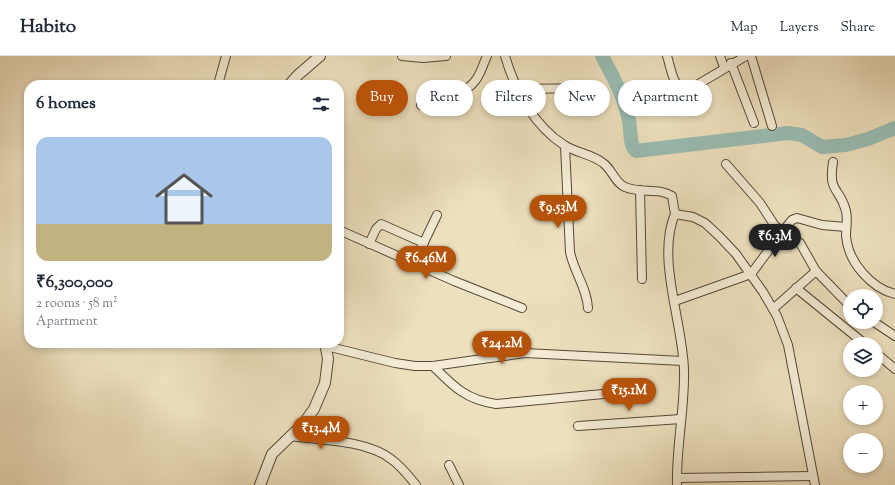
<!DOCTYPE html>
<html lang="en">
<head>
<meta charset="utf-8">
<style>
  :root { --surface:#fff; --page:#f2f2f3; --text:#1f2937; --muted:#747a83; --line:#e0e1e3; --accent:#b45309 }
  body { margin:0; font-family:"Sorts Mill Goudy",serif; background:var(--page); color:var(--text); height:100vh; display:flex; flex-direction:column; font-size:15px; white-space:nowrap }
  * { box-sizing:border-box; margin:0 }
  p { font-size:13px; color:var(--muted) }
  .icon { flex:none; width:22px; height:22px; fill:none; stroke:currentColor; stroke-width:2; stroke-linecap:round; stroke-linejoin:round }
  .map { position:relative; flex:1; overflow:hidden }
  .details { position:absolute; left:24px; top:24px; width:320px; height:268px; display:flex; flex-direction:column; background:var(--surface); border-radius:16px; box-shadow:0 2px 6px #0003 }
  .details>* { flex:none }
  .top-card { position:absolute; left:356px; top:24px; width:380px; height:36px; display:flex; gap:8px }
  .tools { position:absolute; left:843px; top:233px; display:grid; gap:8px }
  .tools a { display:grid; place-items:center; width:40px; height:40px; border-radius:50%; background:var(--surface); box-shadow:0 2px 6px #0003; font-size:20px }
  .price { position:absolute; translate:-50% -34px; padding:0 9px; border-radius:14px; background:var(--accent); color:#fff; font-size:13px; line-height:26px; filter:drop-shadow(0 1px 2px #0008) }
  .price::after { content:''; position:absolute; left:50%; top:24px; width:12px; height:9px; margin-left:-6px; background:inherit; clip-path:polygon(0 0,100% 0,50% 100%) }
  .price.active { background:#222; color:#fff }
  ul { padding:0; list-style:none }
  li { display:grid; align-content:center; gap:8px; height:212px; padding:0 12px }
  li span { display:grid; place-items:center; height:124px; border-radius:12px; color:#555 }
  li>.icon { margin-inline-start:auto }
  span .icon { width:72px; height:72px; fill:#fffc; stroke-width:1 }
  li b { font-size:17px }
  h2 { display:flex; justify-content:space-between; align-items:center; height:48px; padding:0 12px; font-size:17px }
  .pill { padding:0 14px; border-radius:18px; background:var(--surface); box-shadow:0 2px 6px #0003; font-size:14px; line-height:36px }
  .pill.active { background:var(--accent); color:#fff }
  header { display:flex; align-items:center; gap:24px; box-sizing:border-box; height:56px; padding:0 20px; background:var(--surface); border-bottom:1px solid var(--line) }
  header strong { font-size:19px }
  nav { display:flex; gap:22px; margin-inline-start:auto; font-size:14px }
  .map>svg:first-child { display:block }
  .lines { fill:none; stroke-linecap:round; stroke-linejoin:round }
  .river { stroke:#99bdb3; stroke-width:14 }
  .minor-casing { stroke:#564837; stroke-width:10 }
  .tertiary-casing { stroke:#564837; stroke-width:12 }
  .minor { stroke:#f3ebd4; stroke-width:8 }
  .tertiary { stroke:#f3ebd4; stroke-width:10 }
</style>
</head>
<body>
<header>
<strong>Habito</strong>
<nav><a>Map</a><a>Layers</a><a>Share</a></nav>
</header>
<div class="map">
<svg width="895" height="429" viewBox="0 0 895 429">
  <rect width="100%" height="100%" fill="#ede0bd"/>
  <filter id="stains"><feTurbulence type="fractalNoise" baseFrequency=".005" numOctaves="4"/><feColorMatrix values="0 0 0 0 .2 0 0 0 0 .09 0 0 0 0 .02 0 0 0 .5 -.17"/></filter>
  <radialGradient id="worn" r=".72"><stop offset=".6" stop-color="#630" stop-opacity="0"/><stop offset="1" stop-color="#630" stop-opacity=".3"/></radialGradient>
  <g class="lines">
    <path class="river" d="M 602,0 C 614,22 624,41 629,65 C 631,74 629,89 636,95 L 788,77 L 802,79 L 822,91 L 846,89 L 868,83 L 895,72"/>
    <defs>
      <g id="minor">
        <polyline points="402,0 423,2 446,0"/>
        <path d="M 505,0 C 515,34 534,70 564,89 C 576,97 592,98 603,107 C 612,113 615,127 625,131 C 641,138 658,131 672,140 L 675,158"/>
        <path d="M 667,0 C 671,12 673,31 685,36 L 746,0"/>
        <polyline points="720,0 724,11"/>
        <polyline points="751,0 772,70"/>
        <polyline points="731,7 754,67"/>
        <polyline points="219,25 226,0"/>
        <polyline points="519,33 589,32"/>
        <path d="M 421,49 C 438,44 464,40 475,25 C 481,18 483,8 487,0"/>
        <path d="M 565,90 L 570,196 C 574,216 587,232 588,252"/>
        <path d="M 833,106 C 828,138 840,131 846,155 C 848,163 846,172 846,180 C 848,206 871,232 895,238"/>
        <polyline points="726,108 760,147 775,170 800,187 816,215 850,250"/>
        <polyline points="640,134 642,223"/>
        <polyline points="339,174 454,225 522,252"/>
        <polyline points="369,188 376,173 381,168 424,187"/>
        <polyline points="414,207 437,159"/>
        <polyline points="796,232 865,288"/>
        <polyline points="675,245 751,218 783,175 792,164 797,162 822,169 846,171"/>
        <polyline points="773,253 816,215"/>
        <polyline points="874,266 895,280"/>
        <polyline points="326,290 395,307 415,310 433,310 525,297 683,305"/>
        <polyline points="876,297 895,313"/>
        <path d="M 433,310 C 453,330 466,344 496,348 L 646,334"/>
        <polyline points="578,370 681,363"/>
        <path d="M 290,380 C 320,384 366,384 391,403 C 401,410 408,419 416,429"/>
        <polyline points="449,409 459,429"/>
        <polyline points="677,422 813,420"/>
        <path d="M 677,429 C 676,391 685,352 684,314 C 683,267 656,202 675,158 L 693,161 L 705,167 L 719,180 L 736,198 L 763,236 L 777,260 L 788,289 L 815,429"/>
      </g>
      <g id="tertiary">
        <polyline points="289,29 298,19 320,0"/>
        <polyline points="260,429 272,398 303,368 314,353 325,327 328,303 325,287"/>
      </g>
    </defs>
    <use href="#minor" class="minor-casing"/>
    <use href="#tertiary" class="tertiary-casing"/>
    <use href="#minor" class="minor"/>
    <use href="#tertiary" class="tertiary"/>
  </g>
  <rect width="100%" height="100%" filter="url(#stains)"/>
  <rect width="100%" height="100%" fill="url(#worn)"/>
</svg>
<div class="tools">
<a><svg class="icon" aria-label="locate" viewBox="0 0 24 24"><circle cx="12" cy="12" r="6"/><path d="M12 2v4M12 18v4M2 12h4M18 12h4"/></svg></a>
<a><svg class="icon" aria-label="layers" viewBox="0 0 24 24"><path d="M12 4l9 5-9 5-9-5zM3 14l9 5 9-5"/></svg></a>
<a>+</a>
<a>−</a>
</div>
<b class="price" style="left:558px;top:173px">₹9.53M</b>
<b class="price active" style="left:775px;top:202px">₹6.3M</b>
<b class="price" style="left:426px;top:224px">₹6.46M</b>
<b class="price" style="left:502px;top:309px">₹24.2M</b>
<b class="price" style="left:629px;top:356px">₹15.1M</b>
<b class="price" style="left:321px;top:394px">₹13.4M</b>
<div class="top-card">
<a class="pill active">Buy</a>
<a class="pill">Rent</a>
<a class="pill">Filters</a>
<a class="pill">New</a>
<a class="pill">Apartment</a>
</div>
<section class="details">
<h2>6 homes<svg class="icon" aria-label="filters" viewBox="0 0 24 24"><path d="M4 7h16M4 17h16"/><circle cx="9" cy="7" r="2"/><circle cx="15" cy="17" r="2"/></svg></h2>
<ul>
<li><span style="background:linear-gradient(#a9c7e8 70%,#c2b280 0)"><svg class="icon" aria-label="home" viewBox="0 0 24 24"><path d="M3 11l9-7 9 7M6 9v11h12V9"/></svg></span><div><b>₹6,300,000</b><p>2 rooms · 58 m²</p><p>Apartment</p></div></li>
</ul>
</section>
</div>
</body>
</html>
